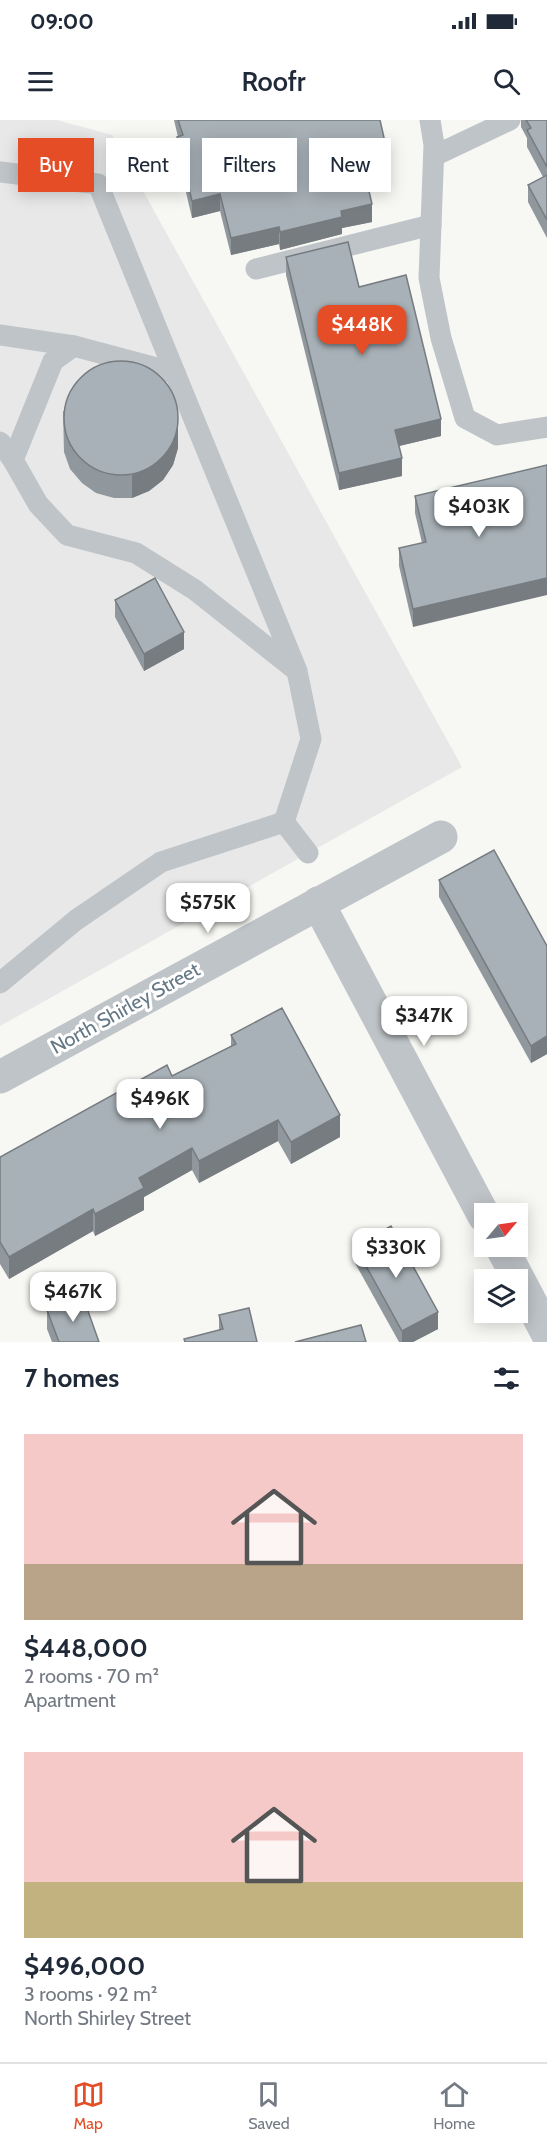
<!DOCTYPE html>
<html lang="en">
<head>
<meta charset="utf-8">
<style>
  :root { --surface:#fff; --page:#f2f2f3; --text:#1f2937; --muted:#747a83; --line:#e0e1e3; --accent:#e54d26 }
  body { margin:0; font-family:Cabin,sans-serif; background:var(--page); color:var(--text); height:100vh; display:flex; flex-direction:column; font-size:22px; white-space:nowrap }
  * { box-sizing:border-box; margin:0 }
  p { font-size:20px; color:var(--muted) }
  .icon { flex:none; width:33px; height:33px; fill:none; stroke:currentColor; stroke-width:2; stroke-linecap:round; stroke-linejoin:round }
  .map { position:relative; height:1222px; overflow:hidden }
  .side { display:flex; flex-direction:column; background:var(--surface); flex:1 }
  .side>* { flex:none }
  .banner { position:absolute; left:18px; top:18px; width:512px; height:54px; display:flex; gap:12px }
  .needle { width:39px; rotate:61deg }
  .fabs { position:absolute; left:474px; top:1083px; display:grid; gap:12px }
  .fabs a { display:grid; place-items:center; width:54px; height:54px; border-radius:0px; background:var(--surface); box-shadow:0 3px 15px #0003; font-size:30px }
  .price { position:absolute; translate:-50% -51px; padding:0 14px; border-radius:12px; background:#fff; color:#222; font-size:20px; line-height:39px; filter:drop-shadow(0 2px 3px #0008) }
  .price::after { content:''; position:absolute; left:50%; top:36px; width:18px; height:14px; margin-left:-9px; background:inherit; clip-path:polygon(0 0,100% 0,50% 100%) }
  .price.current { background:var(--accent); color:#fff }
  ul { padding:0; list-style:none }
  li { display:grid; align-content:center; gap:12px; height:318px; padding:0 24px }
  li span { display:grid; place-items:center; height:186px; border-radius:0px; color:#555 }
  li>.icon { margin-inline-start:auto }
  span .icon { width:108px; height:108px; fill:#fffc; stroke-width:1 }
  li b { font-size:26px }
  h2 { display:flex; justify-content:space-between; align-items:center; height:72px; padding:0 24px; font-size:26px }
  .pill { padding:0 21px; border-radius:0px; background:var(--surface); box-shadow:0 3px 15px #0003; font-size:21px; line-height:54px }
  .pill.current { background:var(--accent); color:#fff }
  .status { display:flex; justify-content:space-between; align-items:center; height:42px; padding:0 30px; background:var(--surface); direction:ltr }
  .status svg { height:16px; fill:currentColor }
  header { display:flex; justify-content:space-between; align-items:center; height:78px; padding:0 24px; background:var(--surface); font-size:27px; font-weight:600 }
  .tabs { display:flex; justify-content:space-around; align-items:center; height:84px; border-top:2px solid var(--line); background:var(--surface); font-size:16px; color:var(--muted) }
  .tabs a { display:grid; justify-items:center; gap:3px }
  .tabs .current { color:var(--accent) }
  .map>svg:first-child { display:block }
  .built { fill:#e7e8e7 }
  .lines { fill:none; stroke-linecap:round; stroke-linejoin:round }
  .lane { stroke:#bfc4c8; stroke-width:21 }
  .street { stroke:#bfc4c8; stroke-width:33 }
  .wall { fill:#90989d }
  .shaded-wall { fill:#767c80 }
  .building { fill:#a8b1b7; stroke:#767c80; stroke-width:1.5 }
  .labels { text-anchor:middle; stroke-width:6; stroke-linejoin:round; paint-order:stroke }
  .street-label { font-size:20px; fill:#657885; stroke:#fff }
</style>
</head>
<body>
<div class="status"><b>09:00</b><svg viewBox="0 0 49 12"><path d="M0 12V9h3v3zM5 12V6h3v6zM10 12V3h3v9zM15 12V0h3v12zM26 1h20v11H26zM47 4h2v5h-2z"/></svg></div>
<header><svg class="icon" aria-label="menu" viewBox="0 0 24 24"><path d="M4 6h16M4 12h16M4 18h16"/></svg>Roofr<svg class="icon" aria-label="search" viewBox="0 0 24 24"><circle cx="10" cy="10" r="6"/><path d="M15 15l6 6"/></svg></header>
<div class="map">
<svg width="547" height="1222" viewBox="0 0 547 1222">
  <rect width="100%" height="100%" fill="#f7f7f3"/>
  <polygon class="built" points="0,0 57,0 112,15 462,647 0,906"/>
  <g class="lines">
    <g class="lane">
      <polyline points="430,0 434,25 429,158 441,218 465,298 497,315 547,307"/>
      <polyline points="434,36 510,0"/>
      <polyline points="0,52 98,64 175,253"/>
      <polyline points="256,149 431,105"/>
      <polyline points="0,215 74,226"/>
      <polyline points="0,322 13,340"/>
      <polyline points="297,551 175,253 74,226 53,241 13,340 38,384 67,415 136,433 195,470 297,551 311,619 284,702 308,733"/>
      <polyline points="0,863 76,800 161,742 284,702"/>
    </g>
    <g class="street">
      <polyline points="318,783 484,1096"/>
      <polyline points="0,957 441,717"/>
      <polyline points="501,1126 547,1213"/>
    </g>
  </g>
  <g class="wall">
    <polygon points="174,0 380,0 387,48 365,54 372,102 342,108 342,114 280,130 279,124 231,135 220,91 192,98 177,34 177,17 178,17"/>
    <polygon points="521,0 547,0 547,118 528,82 528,65 543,57 527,27 527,18 521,7"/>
    <polygon points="286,137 359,167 441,316 399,326 402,356 339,370 286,155"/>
    <polygon points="63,291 178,328 173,345 163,360 149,371 132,378 114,378 96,373 82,363 70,349 64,332"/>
    <polygon points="547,345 413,507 399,446 399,428 422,423 415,393 415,376"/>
    <polygon points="115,480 184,529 144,551 115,497"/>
    <polygon points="439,760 547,826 547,934 531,943 439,777"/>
    <polygon points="231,915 340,1017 291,1044 278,1021 199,1063 192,1050 144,1077 144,1090 95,1116 93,1111 9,1159 0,1144 0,1037 172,956 231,926"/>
    <polygon points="355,1126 438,1209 413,1222 399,1222 355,1143"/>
    <polygon points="47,1190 99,1222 52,1222 47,1209"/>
    <polygon points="219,1195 257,1222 184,1222 184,1219 219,1210"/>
  </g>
  <g class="shaded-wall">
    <polygon points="387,31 387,48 361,54 361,37"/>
    <polygon points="220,74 220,91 192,98 192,81"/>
    <polygon points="372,84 372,102 342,108 342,114 280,130 280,112 341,91"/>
    <polygon points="279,107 279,124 231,135 231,118"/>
    <polygon points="441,299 441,316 395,327 395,310"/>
    <polygon points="178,305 178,328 173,345 163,360 149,371 132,378 132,355"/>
    <polygon points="402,338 402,356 339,370 339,353"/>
    <polygon points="547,458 547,475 413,507 413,489"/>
    <polygon points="184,512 184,529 144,551 144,534"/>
    <polygon points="547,916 547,934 531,943 531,926"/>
    <polygon points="340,995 340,1017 291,1044 291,1022"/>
    <polygon points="278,1000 278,1021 199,1063 199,1041"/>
    <polygon points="192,1028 192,1050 144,1077 144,1090 95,1116 95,1094 139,1058"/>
    <polygon points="93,1089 93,1111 9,1159 9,1137"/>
    <polygon points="438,1192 438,1209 413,1222 402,1222 402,1211"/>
  </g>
  <g class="building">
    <polygon points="178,0 380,0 387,31 361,37 372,84 341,91 342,97 280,112 279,107 231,118 220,74 192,81 177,17 183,15"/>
    <polygon points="526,0 547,0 547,47 527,10 531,8"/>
    <polygon points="547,55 547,100 528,65"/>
    <polygon points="348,122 359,167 406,155 441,299 395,310 402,338 339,353 286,137"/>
    <circle cx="121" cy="298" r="57"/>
    <polygon points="547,345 547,458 413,489 399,428 426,422 415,376"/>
    <polygon points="155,458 184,512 144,534 115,480"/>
    <polygon points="494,730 547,826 547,916 531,926 439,760"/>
    <polygon points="282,888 340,995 291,1022 278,1000 199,1041 192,1028 139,1058 144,1068 95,1094 93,1089 9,1137 0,1122 0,1037 167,945 172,956 236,924 231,915"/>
    <polygon points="391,1106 438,1192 402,1211 355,1126"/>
    <polygon points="83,1177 99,1222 59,1222 47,1190"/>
    <polygon points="249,1188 257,1222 185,1222 184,1219 223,1209 219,1195"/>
    <polygon points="361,1205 366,1222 295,1222"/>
  </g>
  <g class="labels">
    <g class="street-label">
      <text transform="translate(125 888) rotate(-29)" y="7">North Shirley Street</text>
    </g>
  </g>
</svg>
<div class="fabs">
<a><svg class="needle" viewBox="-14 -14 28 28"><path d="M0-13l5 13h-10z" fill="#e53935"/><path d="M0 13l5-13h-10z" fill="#747a83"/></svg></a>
<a><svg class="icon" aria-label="layers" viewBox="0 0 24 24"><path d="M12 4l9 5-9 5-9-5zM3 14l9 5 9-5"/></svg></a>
</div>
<b class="price current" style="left:362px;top:236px">$448K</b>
<b class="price" style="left:479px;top:418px">$403K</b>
<b class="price" style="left:208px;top:814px">$575K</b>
<b class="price" style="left:424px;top:927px">$347K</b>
<b class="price" style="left:160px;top:1010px">$496K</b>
<b class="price" style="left:396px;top:1159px">$330K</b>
<b class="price" style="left:73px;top:1203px">$467K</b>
<div class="banner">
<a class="pill current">Buy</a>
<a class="pill">Rent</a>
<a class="pill">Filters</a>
<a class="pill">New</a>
</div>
</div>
<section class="side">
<h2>7 homes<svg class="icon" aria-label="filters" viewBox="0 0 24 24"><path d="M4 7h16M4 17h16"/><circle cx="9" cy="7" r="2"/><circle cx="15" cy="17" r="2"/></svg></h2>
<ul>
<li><span style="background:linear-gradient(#f6c9c9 70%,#b9a48a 0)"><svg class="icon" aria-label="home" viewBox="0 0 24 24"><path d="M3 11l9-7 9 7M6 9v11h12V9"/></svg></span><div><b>$448,000</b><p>2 rooms · 70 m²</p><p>Apartment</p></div></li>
<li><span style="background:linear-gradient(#f6c9c9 70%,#c2b280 0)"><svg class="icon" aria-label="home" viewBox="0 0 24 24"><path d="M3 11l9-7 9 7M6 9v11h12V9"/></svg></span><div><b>$496,000</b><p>3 rooms · 92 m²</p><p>North Shirley Street</p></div></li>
</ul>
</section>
<nav class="tabs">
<a class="current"><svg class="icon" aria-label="map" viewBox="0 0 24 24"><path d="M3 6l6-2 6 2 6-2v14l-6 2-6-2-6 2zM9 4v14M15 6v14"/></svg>Map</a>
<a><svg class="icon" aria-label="saved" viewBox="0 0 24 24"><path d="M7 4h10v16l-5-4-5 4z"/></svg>Saved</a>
<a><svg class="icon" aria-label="home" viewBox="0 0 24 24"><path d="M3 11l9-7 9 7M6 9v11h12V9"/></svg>Home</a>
</nav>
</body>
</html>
